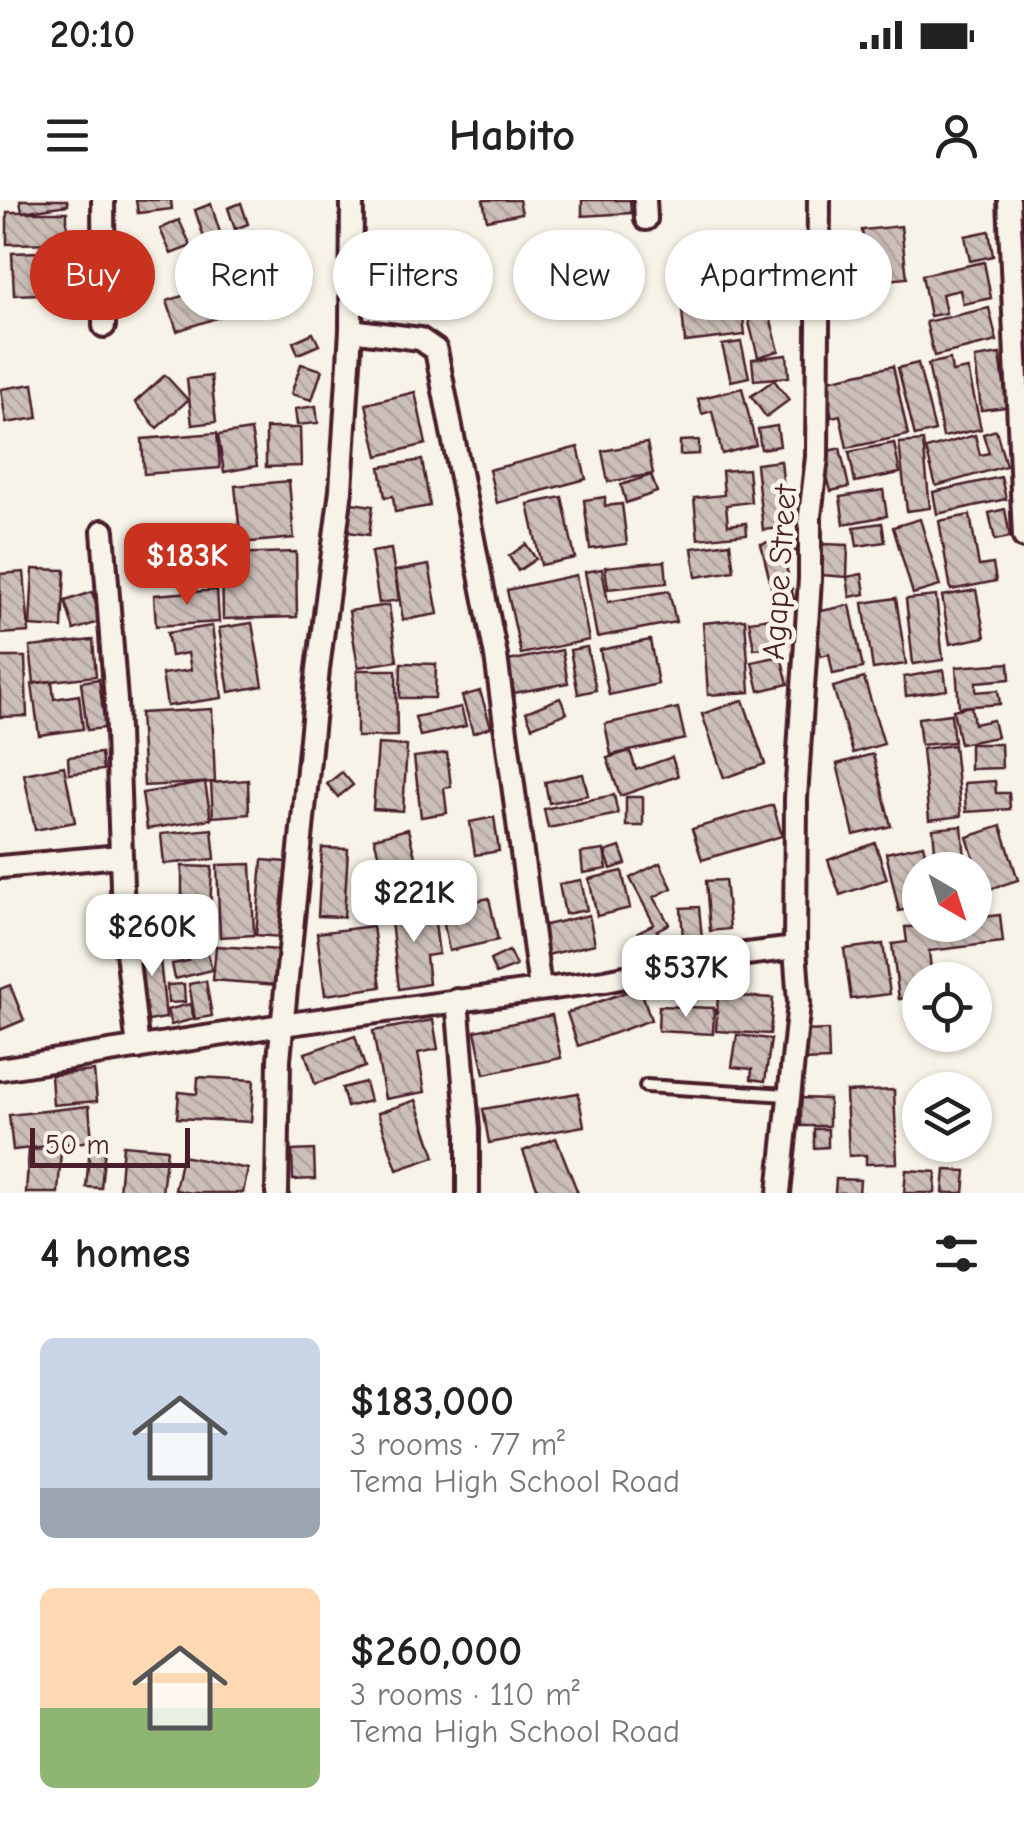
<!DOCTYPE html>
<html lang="en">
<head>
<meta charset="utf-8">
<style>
  :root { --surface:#fff; --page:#f6f6f6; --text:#222; --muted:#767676; --accent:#c8321e }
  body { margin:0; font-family:"Comic Neue",sans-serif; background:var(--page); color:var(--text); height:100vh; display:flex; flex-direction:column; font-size:38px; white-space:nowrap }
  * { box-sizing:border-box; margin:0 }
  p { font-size:32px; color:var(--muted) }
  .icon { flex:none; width:55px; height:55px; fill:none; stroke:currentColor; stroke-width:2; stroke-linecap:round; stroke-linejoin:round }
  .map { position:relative; height:993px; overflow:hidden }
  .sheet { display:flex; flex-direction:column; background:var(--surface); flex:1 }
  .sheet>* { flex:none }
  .hud { position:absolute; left:30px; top:30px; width:965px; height:90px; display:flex; gap:20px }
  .needle { width:65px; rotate:141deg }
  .tools { position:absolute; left:902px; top:652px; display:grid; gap:20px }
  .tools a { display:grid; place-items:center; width:90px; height:90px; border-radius:50%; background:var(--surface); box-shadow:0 2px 8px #0004; font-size:50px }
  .scale { position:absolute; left:30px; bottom:25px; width:160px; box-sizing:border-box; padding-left:10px; border:5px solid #4a1f2b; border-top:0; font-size:28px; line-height:35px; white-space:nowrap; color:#4a1f2b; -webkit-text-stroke:8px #f7f3e8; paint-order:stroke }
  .price { position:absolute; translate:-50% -85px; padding:0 22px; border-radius:20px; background:#fff; color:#222; font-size:32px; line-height:65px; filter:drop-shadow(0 2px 5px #0008) }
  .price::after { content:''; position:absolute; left:50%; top:60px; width:30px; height:22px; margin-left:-15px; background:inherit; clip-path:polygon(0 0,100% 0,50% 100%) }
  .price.on { background:var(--accent); color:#fff }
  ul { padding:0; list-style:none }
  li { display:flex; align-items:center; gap:30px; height:250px; padding:0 40px }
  li span { display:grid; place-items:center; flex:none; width:280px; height:200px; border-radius:15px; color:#555 }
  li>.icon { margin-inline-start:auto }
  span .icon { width:120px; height:120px; fill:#fffc; stroke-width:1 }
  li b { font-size:42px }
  h2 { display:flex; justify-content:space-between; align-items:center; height:120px; padding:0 40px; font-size:42px }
  .chip { padding:0 35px; border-radius:45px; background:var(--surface); box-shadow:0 2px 8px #0004; font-size:35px; line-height:90px }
  .chip.on { background:var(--accent); color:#fff }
  .status { display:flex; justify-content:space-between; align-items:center; height:70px; padding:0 50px; background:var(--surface); direction:ltr }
  .status svg { height:28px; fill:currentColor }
  header { display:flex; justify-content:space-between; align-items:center; height:130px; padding:0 40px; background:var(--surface); font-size:45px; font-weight:800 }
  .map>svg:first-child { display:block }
  .building { fill:url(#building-back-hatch); stroke:#4a1f2b; stroke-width:2.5 }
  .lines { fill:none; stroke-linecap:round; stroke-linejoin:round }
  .service-casing { stroke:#4a1f2b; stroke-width:18 }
  .minor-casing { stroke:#4a1f2b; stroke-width:28 }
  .service { stroke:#f7f3e8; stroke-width:10 }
  .minor { stroke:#f7f3e8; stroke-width:20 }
  .labels { text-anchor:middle; stroke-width:9; stroke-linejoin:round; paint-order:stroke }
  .street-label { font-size:32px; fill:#4a1f2b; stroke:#f7f3e8 }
</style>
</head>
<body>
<div class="status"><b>20:10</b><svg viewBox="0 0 49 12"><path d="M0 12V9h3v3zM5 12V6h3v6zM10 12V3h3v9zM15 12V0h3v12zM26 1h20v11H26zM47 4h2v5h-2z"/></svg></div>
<header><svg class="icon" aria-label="menu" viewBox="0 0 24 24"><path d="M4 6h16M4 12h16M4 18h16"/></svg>Habito<svg class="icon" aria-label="person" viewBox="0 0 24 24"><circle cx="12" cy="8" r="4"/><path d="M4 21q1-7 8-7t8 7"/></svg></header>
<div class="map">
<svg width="1024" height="993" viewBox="0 0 1024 993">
  <defs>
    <pattern id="building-back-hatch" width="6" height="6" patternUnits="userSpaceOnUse" patternTransform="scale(2.5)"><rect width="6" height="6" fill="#ccbfb9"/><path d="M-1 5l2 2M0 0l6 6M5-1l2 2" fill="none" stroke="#b1a49f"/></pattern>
  </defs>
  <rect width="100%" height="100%" fill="#f7f3e8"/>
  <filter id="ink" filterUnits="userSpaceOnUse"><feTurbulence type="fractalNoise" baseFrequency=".01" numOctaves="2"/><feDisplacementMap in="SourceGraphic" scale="20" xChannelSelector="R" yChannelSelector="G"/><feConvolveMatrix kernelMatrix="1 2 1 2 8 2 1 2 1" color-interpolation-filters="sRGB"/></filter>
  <g filter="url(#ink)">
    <g class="building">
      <polygon points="20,0 67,0 68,5 22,12"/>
      <polygon points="136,0 171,0 172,9 138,13"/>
      <polygon points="483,0 519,0 522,13 487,20"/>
      <polygon points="582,0 630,0 631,13 582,16"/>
      <polygon points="241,3 248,24 235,29 228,8"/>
      <polygon points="211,4 244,109 177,131 167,101 219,84 195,10"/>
      <polygon points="7,12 67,12 67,43 7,44"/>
      <polygon points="179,20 191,46 171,54 160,29"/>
      <polygon points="901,26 907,78 868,82 862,30"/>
      <polygon points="989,31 993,56 970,61 965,36"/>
      <polygon points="69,51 70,93 14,95 12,53"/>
      <polygon points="727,53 734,93 695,100 688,60"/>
      <polygon points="760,55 762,93 743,95 741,57"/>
      <polygon points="688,62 692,82 676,85 672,65"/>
      <polygon points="984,62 991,98 963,104 960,90 942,94 946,113 930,116 922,75"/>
      <polygon points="741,98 745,135 685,142 682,110 721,105 721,101"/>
      <polygon points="765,98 779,151 758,157 744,103"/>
      <polygon points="989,108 997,141 934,156 926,122"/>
      <polygon points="313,133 319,145 298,154 293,142"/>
      <polygon points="741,142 749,177 731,181 722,145"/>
      <polygon points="1000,154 1007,207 981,210 975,158"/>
      <polygon points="787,155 789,177 754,180 752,159"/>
      <polygon points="950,159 952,172 968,169 981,229 943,237 928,164"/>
      <polygon points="918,163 935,231 915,236 898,168"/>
      <polygon points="301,164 322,170 312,200 291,194"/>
      <polygon points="893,166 908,235 847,248 840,215 832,217 824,181"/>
      <polygon points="165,175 188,200 157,228 135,202"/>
      <polygon points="211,176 216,222 192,225 187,179"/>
      <polygon points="774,180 789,200 766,217 751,196"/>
      <polygon points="33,184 38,218 6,223 1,189"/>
      <polygon points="742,188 756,245 722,254 712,211 702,214 698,199"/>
      <polygon points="415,192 426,244 378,256 366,204"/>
      <polygon points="316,206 318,223 297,225 295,209"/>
      <polygon points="777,226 780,246 761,249 758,229"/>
      <polygon points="266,228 300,228 301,266 266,267"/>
      <polygon points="251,230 257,266 224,272 218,235"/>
      <polygon points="996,230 1006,266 936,286 926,249 975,235 980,255 989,253 983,234"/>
      <polygon points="217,233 220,268 144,274 142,239"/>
      <polygon points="699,240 699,254 680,255 680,241"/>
      <polygon points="923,241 930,308 907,311 899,243"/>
      <polygon points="647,243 653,274 608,282 602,251"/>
      <polygon points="894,243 900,273 855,282 849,252"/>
      <polygon points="578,247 586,279 497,303 489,270"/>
      <polygon points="840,248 849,287 831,291 821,253"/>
      <polygon points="422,260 430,306 395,312 393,296 385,297 380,267"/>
      <polygon points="781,261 788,327 763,330 756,264"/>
      <polygon points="748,269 751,302 726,305 728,325 746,323 747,334 698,339 694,298 724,295 722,271"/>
      <polygon points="651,275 657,292 626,303 621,285"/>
      <polygon points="1001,277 1006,299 937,314 933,292"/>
      <polygon points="289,281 294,338 241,343 235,286"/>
      <polygon points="883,290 887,316 844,324 840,297"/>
      <polygon points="562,297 575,358 541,365 528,304"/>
      <polygon points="605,297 605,306 622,304 627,344 590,349 584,300"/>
      <polygon points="352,303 373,306 369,335 348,332"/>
      <polygon points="1005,309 1010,337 995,340 989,313"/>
      <polygon points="970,315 979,366 993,364 996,381 951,390 939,321"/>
      <polygon points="920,319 940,386 913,394 893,327"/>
      <polygon points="882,323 885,342 857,346 854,327"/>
      <polygon points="796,335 800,350 783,354 796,407 777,411 761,344"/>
      <polygon points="730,343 734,371 696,377 692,348"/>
      <polygon points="526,344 536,359 518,371 509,356"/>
      <polygon points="822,344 848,345 847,377 821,375"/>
      <polygon points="391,349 399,400 379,403 371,352"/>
      <polygon points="217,352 219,381 187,384 184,355"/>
      <polygon points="296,352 297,417 223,419 222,354"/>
      <polygon points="665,361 667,383 608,389 605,367"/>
      <polygon points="429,365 438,414 403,420 395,371"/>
      <polygon points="33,369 65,370 62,428 30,426"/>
      <polygon points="602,369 608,402 669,391 676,422 597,437 585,372"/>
      <polygon points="24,372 29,432 0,434 0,374"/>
      <polygon points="862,374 865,394 850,397 847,377"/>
      <polygon points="576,375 589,440 521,454 507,390"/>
      <polygon points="217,390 219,422 156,426 154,395"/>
      <polygon points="976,390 985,437 950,444 942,396"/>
      <polygon points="92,392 102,421 74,430 65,401"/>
      <polygon points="936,396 943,460 913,464 906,399"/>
      <polygon points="896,398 906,464 873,469 863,403"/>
      <polygon points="389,405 397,461 358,467 349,411"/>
      <polygon points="850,405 863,468 833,474 829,454 821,456 812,413"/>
      <polygon points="785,416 789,444 754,449 749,421"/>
      <polygon points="745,419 750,492 708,495 703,423"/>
      <polygon points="252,423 263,486 229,492 219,428"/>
      <polygon points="212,426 222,498 167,506 162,474 191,470 188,453 171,456 167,433"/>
      <polygon points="93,440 96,476 34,483 30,447"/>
      <polygon points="650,440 658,484 609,495 600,450"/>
      <polygon points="587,447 596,490 578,494 570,450"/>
      <polygon points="562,450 568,483 514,493 508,461"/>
      <polygon points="781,456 788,484 759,491 752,462"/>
      <polygon points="0,457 25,457 27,516 0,517"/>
      <polygon points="401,463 436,464 435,498 400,498"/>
      <polygon points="1009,463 1010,479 976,482 976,492 998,490 1000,504 959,507 956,467"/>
      <polygon points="357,470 396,470 397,536 357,537"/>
      <polygon points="944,470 947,490 906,496 904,477"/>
      <polygon points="864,478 884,544 853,553 833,487"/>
      <polygon points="99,479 105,528 87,530 81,482"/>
      <polygon points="52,481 54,499 79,495 83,529 39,535 32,484"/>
      <polygon points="480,491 491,527 473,533 462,496"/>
      <polygon points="560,498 567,513 532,527 526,512"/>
      <polygon points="743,500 765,564 724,578 702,514"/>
      <polygon points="971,506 974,524 993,520 997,537 960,544 953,510"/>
      <polygon points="461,507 466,526 420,536 415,517"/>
      <polygon points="678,508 685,539 611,555 605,524"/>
      <polygon points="212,509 215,582 144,586 140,513"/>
      <polygon points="951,514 954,542 921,545 918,518"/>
      <polygon points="378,544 407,546 403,611 373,609"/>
      <polygon points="970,544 1001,544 1002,568 970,569"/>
      <polygon points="954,545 961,616 929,620 922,549"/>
      <polygon points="630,551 636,570 672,557 678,576 620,596 607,558"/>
      <polygon points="101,553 103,570 69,574 68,557"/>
      <polygon points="447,553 451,587 444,588 447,613 421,617 414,557"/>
      <polygon points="873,554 891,626 854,635 837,564"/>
      <polygon points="64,566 75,622 35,630 24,574"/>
      <polygon points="342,572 353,585 338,597 327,584"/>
      <polygon points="583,574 588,595 549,603 545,582"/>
      <polygon points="248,580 249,614 213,617 211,583"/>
      <polygon points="995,581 996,593 1009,593 1010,609 966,612 964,583"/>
      <polygon points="205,583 211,619 147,629 142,593"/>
      <polygon points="614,595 618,614 548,628 544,609"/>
      <rect x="626" y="597" width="17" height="29"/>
      <polygon points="773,605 782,636 702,660 692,629"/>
      <polygon points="494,617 499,651 475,655 470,622"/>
      <polygon points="962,626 966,670 937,670 933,629"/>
      <polygon points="1001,626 1018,680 984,691 967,637"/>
      <polygon points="212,629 215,659 164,664 161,634"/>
      <polygon points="408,629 425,696 392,705 374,638"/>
      <polygon points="875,643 887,679 840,695 828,660"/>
      <polygon points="923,645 929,670 920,670 920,706 899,711 886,653"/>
      <polygon points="620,647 626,664 611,669 605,652"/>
      <polygon points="322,648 348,649 344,717 318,716"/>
      <polygon points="604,650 607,669 583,673 581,653"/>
      <polygon points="262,660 287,662 281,737 256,735"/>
      <polygon points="660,663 672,688 654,697 669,724 657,730 662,739 646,748 638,732 654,724 630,678"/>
      <polygon points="251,664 254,735 220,737 217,665"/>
      <polygon points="182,666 212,667 209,733 182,732"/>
      <polygon points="622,671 630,708 597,716 589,679"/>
      <polygon points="581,680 587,710 565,714 559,684"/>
      <polygon points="725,680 730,729 710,731 706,681"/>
      <polygon points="489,698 498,740 449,751 441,709"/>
      <polygon points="699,707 702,739 683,740 681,708"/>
      <polygon points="433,708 439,754 426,756 429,784 399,789 390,713"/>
      <polygon points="589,715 595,744 547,755 541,726"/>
      <polygon points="1000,715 1003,742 929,751 932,780 920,780 920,796 899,799 892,744 907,742 905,727 975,725 975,718"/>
      <polygon points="373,726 381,787 325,795 317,733"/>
      <polygon points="158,740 166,818 148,821 135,744"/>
      <polygon points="205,744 212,770 175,779 172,764 188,761 186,748"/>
      <polygon points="883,744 890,794 851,799 844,749"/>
      <polygon points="216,746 280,750 277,785 213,780"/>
      <polygon points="509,751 516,766 496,774 490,760"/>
      <polygon points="742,772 742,787 722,788 721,773"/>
      <polygon points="206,781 212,816 195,819 189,784"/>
      <polygon points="184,784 185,802 168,803 167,785"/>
      <polygon points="10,785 24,820 0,830 0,789"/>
      <polygon points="640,787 651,820 578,846 567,813"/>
      <polygon points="718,795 773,798 770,834 716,831"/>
      <polygon points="190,804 194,819 171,825 167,810"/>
      <polygon points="659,806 714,808 713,834 658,831"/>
      <polygon points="552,815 561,858 484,874 475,831"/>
      <polygon points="433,820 438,849 418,853 425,892 385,899 373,831"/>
      <polygon points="828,830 829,860 803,861 802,831"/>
      <polygon points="737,835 771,839 765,881 751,879 752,869 732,867"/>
      <polygon points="355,836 365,867 315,884 305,853"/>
      <polygon points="94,871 97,901 53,905 51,875"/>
      <polygon points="198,877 254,880 251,922 177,918 179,892 197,894"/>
      <polygon points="365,882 370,901 347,907 342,888"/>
      <polygon points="894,890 897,963 866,964 866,955 849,956 846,892"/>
      <polygon points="578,893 584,926 489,943 483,909"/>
      <polygon points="801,898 829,899 829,926 801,926"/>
      <polygon points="416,900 435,957 397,970 378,913"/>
      <polygon points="89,906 92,941 13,950 9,915"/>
      <polygon points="814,929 828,929 828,947 814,948"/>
      <polygon points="556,938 578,993 539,993 523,951"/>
      <polygon points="123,945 167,949 162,993 119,993"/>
      <polygon points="90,947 105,948 101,988 86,987"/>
      <polygon points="29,949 61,951 58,993 26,993"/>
      <polygon points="314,950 315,979 293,980 292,951"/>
      <polygon points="182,956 248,969 243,993 192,993 175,990"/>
      <polygon points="906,970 936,972 935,993 904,993"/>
      <polygon points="945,970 966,971 964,993 943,993"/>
      <polygon points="836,979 860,980 859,993 835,993"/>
    </g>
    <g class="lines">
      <defs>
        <polyline id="service" points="646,886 787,895"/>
        <g id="minor">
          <polyline points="103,0 104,126"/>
          <polyline points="645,0 646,19"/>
          <polyline points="1009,0 1024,337"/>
          <polyline points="351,130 420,139 436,150 496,456 540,789"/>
          <polyline points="103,331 116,501 123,717 138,848"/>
          <polyline points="0,667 120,656"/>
          <polyline points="457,800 468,929 468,993"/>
          <polyline points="0,869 282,825 605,781 722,757 795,748"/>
          <polyline points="277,993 279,859 318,469 341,290 351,130 352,0"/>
          <polyline points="779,993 799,803 795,748 796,598 810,379 810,316 817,257 819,0"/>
        </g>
      </defs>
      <use href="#service" class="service-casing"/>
      <use href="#minor" class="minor-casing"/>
      <use href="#service" class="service"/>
      <use href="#minor" class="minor"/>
    </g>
  </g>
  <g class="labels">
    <g class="street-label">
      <text transform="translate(779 372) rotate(-86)" y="11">Agape Street</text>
    </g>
  </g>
</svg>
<div class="tools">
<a><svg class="needle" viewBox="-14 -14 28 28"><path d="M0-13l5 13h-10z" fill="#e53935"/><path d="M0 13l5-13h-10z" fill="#767676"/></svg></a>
<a><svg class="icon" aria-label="locate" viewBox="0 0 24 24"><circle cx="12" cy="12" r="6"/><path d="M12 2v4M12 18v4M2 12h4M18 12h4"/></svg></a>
<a><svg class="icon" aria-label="layers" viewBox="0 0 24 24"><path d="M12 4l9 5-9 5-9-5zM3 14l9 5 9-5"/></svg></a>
</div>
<div class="scale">50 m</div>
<b class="price on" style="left:187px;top:408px">$183K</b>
<b class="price" style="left:414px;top:745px">$221K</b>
<b class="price" style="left:152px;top:779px">$260K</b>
<b class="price" style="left:686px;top:820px">$537K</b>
<div class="hud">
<a class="chip on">Buy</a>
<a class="chip">Rent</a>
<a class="chip">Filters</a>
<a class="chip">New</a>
<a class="chip">Apartment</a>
</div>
</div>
<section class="sheet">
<h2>4 homes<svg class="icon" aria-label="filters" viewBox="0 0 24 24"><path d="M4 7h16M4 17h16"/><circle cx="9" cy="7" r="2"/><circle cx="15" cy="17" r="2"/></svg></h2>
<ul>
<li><span style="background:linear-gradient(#c9d6e8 75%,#9aa5b1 0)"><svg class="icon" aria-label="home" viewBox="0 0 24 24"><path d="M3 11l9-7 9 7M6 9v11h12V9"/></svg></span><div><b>$183,000</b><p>3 rooms · 77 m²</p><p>Tema High School Road</p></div></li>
<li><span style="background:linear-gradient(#ffd9b3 60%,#8fb573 0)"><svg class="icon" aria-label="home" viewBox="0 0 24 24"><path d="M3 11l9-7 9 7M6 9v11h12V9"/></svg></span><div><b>$260,000</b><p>3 rooms · 110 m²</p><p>Tema High School Road</p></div></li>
</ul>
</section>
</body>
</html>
